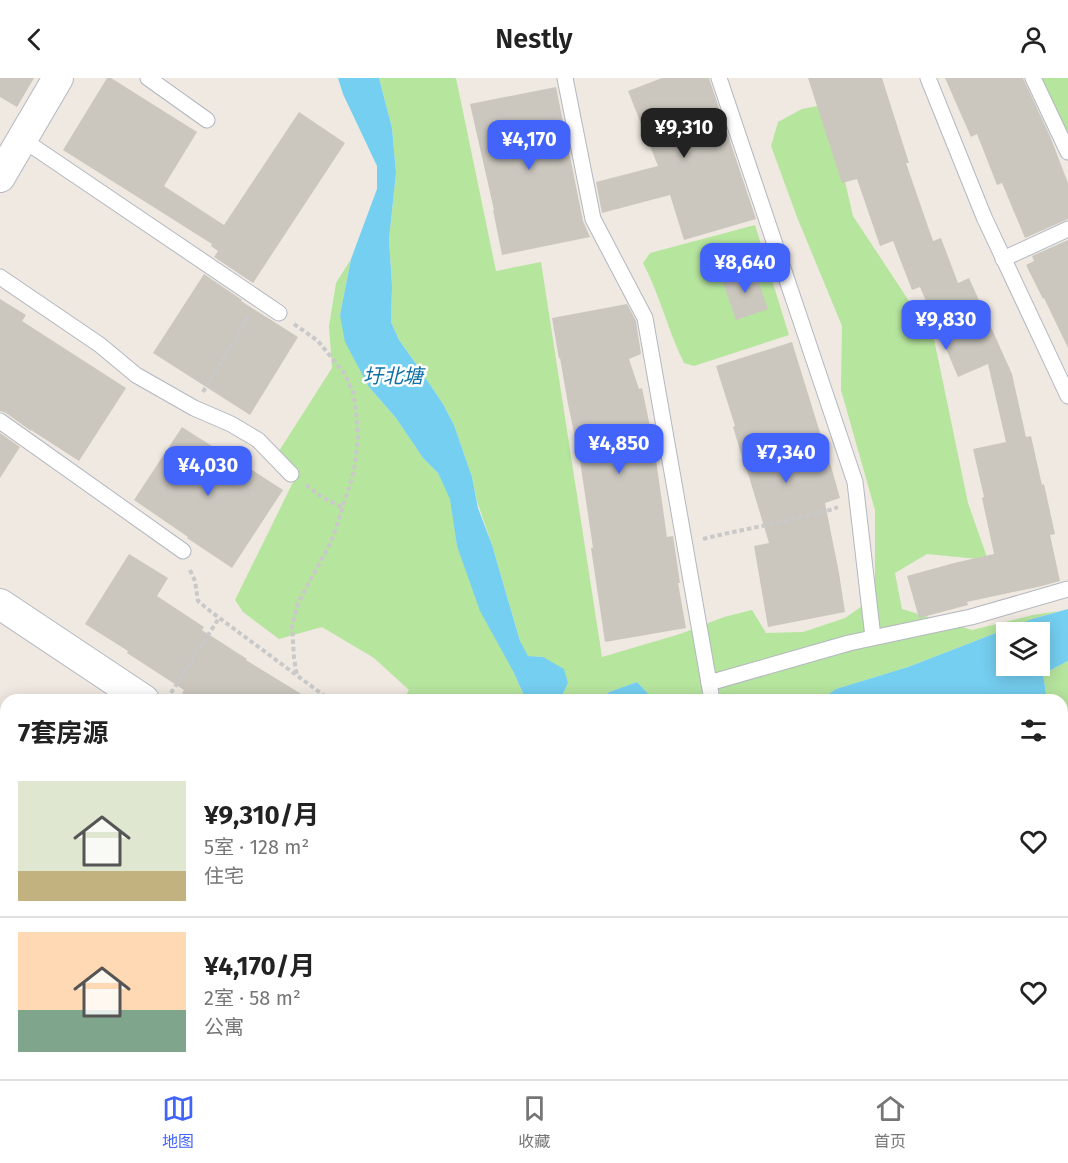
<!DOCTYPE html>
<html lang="zh">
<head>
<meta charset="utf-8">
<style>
  :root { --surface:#fff; --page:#f2f2f2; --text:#222; --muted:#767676; --line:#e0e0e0; --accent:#4264fb }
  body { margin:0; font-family:"Fira Sans","Noto Sans SC",sans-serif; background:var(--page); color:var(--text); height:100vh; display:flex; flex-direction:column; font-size:22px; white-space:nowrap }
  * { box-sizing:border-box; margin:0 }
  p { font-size:20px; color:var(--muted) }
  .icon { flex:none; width:33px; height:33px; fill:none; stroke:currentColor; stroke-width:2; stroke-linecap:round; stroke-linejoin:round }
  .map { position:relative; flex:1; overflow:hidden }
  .details { position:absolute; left:0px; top:616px; width:1068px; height:386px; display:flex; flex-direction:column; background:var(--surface); border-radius:18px 18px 0 0; box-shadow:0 3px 15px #0003 }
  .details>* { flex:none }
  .fabs { position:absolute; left:996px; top:544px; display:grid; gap:12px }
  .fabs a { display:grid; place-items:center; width:54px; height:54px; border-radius:0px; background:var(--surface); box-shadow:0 3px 15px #0003; font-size:30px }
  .price { position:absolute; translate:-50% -51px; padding:0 14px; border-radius:12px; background:var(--accent); color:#fff; font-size:20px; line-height:39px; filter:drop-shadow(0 2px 3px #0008) }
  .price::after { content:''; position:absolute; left:50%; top:36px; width:18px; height:14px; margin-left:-9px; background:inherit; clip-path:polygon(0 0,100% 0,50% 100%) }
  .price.selected { background:#222; color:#fff }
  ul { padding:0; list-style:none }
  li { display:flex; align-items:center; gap:18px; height:150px; padding:0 18px }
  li+li { border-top:2px solid var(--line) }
  li span { display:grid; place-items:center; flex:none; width:168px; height:120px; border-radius:0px; color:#555 }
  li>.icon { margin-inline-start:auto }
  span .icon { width:72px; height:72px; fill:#fffc; stroke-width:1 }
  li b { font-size:26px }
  h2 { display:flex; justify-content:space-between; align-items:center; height:72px; padding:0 18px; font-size:26px }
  header { display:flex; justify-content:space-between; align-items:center; height:78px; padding:0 18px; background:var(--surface); font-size:27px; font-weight:600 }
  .dock { display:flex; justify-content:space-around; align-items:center; height:84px; border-top:2px solid var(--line); background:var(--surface); font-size:16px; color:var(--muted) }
  .dock a { display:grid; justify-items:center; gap:3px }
  .dock .selected { color:var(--accent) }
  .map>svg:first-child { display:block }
  .green { fill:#b6e59e }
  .water { fill:#75cff0; fill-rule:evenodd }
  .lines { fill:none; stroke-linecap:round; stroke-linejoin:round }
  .stream { stroke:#75cff0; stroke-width:8 }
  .building { fill:#cbc7bf }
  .lane-casing { stroke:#b4b7c1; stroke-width:17 }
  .street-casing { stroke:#b4b7c1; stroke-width:32 }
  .path { stroke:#c9c9c9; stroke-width:4; stroke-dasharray:4.5 3; stroke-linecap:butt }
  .lane { stroke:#fff; stroke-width:15 }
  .street { stroke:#fff; stroke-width:30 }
  .labels { text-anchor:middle; stroke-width:5; stroke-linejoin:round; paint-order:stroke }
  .water-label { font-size:20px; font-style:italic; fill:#0d6fa3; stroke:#fff }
</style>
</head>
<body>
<header><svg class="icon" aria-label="back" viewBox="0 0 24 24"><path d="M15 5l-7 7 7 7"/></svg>Nestly<svg class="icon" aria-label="person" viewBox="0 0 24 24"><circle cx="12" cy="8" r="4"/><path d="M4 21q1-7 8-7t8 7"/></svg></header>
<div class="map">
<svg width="1068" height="1001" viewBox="0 0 1068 1001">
  <rect width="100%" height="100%" fill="#efe9e1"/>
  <g class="green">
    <polygon points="379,0 456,0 496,193 541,184 602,579 680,556 724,539 752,532 766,555 803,554 845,540 875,519 875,432 841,312 842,248 797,139 771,68 778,44 802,31 827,26 853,138 934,261 968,425 988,482 927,476 895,495 902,531 972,552 1033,537 1059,533 1032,541 908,589 836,611 820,622 654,622 637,604 609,614 601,622 560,622 568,605 543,579 527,578 520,563 492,467 477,423 472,399 454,347 443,326 421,293 399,262 391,244 392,208 389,161 396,95 392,50"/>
    <polygon points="1040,0 1068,0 1068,60"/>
    <path d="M 755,147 L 789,257 L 694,288 L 684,285 C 668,253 660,217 643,185 L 650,175 Z"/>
    <polygon points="351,181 340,237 369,309 396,340 423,380 438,395 451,421 457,468 526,622 403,622 409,612 374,580 322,549 279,561 243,534 235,522 299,392 279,373 332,290 329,248 336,205"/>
    <polygon points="1068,583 1068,659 1062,661 1062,622 1047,622 1043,596"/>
    <polygon points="1068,960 1068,1001 1044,1001 1042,999 1043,996 1062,996 1062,969"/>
  </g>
  <g class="water">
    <polygon points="338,0 379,0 392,50 396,95 389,161 392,208 391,244 399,262 421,293 443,326 454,347 472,399 478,430 492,467 520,563 528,578 543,579 564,591 568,605 560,622 526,622 513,593 480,533 457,468 450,421 438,395 423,380 396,340 369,309 345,264 340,237 351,181 377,111 377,88 343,16"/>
    <path d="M 1068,531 L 1068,583 L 1043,596 L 1047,622 L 820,622 L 836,611 L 908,589 L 1032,541 ZM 1006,555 L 1040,555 L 1040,588 L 1006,588 Z"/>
    <polygon points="637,604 654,622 601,622 609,614"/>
  </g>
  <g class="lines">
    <polyline class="stream" points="113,1001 121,996"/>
  </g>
  <g class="building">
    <polygon points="0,0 34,0 17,29 0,19"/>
    <polygon points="107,0 111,0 197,54 164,108 224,147 299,34 345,65 253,205 214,179 218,173 211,168 212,166 63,72"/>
    <polygon points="662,0 709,0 756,141 684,162 670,117 602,135 596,104 658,88 628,13"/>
    <polygon points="808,0 882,0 909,85 906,85 933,163 941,160 958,205 969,200 1012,296 1026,359 1031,358 1042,407 1044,406 1055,456 1050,457 1060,503 1042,508 967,524 968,527 919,540 907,498 954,485 994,476 982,420 984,419 973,371 1006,364 988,286 958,299 920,209 912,212 893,163 880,168 857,101 842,105"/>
    <polygon points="945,0 1023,0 1050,58 1068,105 1068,141 1025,160 1002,105 997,107 977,56 971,59"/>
    <polygon points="556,9 583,143 590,159 502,177 493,132 494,132 470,26"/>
    <polygon points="1068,162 1068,270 1044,220 1043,221 1026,187 1034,183 1032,178"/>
    <polygon points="754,191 768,231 736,242 722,202"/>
    <polygon points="204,196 242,222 241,223 298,259 250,337 153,275"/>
    <polygon points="0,221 26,237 22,243 126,310 79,383 31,352 31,353 6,335 0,333"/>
    <polygon points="627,226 636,243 641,276 629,281 639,311 642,310 654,368 667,459 673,458 680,505 678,505 686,550 605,564 591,470 593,470 580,383 568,326 560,280 559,281 552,240"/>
    <polygon points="792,264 826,374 827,374 840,420 825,425 839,495 845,534 768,549 754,468 769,465 747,392 746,392 733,349 735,348 716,288"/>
    <polygon points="182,349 237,384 238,383 283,412 232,490 187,460 188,459 134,422"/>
    <polygon points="0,355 20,369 0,400"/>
    <polygon points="129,476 168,500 157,518 204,549 202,552 247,581 246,582 311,622 194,622 182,615 184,612 127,575 128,573 85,546"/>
  </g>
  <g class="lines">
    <defs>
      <g id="lane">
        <polyline points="148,0 207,42"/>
        <polyline points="565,0 593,141 645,240 712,622"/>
        <polyline points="719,0 855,404 873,559"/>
        <polyline points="928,0 984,139 1068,318"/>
        <polyline points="1033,0 1068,74"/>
        <polyline points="22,61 279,235"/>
        <polyline points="1003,181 1068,151"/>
        <polyline points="0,199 100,267 136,297 194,330 231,346 258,362 291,396"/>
        <polyline points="0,343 183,473"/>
        <polyline points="709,605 849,565 971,539 1068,511"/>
      </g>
      <g id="street">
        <polyline points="0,99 58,0"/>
        <polyline points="0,526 144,622"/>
        <polyline points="1062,669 1068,668"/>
      </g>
    </defs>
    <use href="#lane" class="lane-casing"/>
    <use href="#street" class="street-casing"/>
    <g class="path">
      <polyline points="294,246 318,263 344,295 353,314 356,332 358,360 354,393 337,447 331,464 298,525 292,548 294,580 297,598"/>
      <polyline points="203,314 249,238"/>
      <polyline points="306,407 322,419 343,430"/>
      <path d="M 703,461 C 734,453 766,448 798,440 C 812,437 825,434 838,429"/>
      <polyline points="190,492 195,503 198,523 210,533 330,622"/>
      <polyline points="171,615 219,540"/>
      <polyline points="1062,870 1068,874"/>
      <polyline points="1062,922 1068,913"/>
      <polyline points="707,996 715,1001"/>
      <polyline points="894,996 902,1001"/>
      <polyline points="88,1001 96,996"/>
      <polyline points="1010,1001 1013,996"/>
    </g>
    <use href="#lane" class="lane"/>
    <use href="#street" class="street"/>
  </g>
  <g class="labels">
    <g class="water-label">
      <text x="393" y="305">圩北塘</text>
    </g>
  </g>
</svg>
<div class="fabs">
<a><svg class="icon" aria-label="layers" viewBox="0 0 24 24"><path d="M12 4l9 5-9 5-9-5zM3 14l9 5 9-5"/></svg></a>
</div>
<b class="price selected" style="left:684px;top:81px">¥9,310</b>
<b class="price" style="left:529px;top:93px">¥4,170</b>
<b class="price" style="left:745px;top:216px">¥8,640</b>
<b class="price" style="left:946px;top:273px">¥9,830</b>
<b class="price" style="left:619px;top:397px">¥4,850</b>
<b class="price" style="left:786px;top:406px">¥7,340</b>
<b class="price" style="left:208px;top:419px">¥4,030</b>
<section class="details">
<h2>7套房源<svg class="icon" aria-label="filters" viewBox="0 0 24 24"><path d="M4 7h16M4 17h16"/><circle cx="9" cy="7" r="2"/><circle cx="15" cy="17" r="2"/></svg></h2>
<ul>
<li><span style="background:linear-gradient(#dfe7d0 75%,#c2b280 0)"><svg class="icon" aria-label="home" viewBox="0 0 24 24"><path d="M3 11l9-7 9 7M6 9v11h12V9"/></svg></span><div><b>¥9,310/月</b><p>5室 · 128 m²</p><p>住宅</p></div><svg class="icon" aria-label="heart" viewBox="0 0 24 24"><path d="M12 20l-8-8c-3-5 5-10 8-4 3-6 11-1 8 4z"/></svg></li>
<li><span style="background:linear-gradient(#ffd9b3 65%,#7fa58c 0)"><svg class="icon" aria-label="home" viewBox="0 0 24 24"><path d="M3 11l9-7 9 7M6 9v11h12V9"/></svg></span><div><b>¥4,170/月</b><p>2室 · 58 m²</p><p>公寓</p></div><svg class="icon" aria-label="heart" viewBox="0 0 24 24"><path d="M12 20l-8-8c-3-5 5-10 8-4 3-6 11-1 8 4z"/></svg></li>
</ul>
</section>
</div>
<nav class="dock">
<a class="selected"><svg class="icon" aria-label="map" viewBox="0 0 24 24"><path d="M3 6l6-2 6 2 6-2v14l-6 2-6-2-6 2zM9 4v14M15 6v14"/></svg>地图</a>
<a><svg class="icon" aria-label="saved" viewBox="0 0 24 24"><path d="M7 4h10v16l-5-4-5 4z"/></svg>收藏</a>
<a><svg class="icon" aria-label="home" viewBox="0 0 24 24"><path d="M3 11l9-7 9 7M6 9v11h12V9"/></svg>首页</a>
</nav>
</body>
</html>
